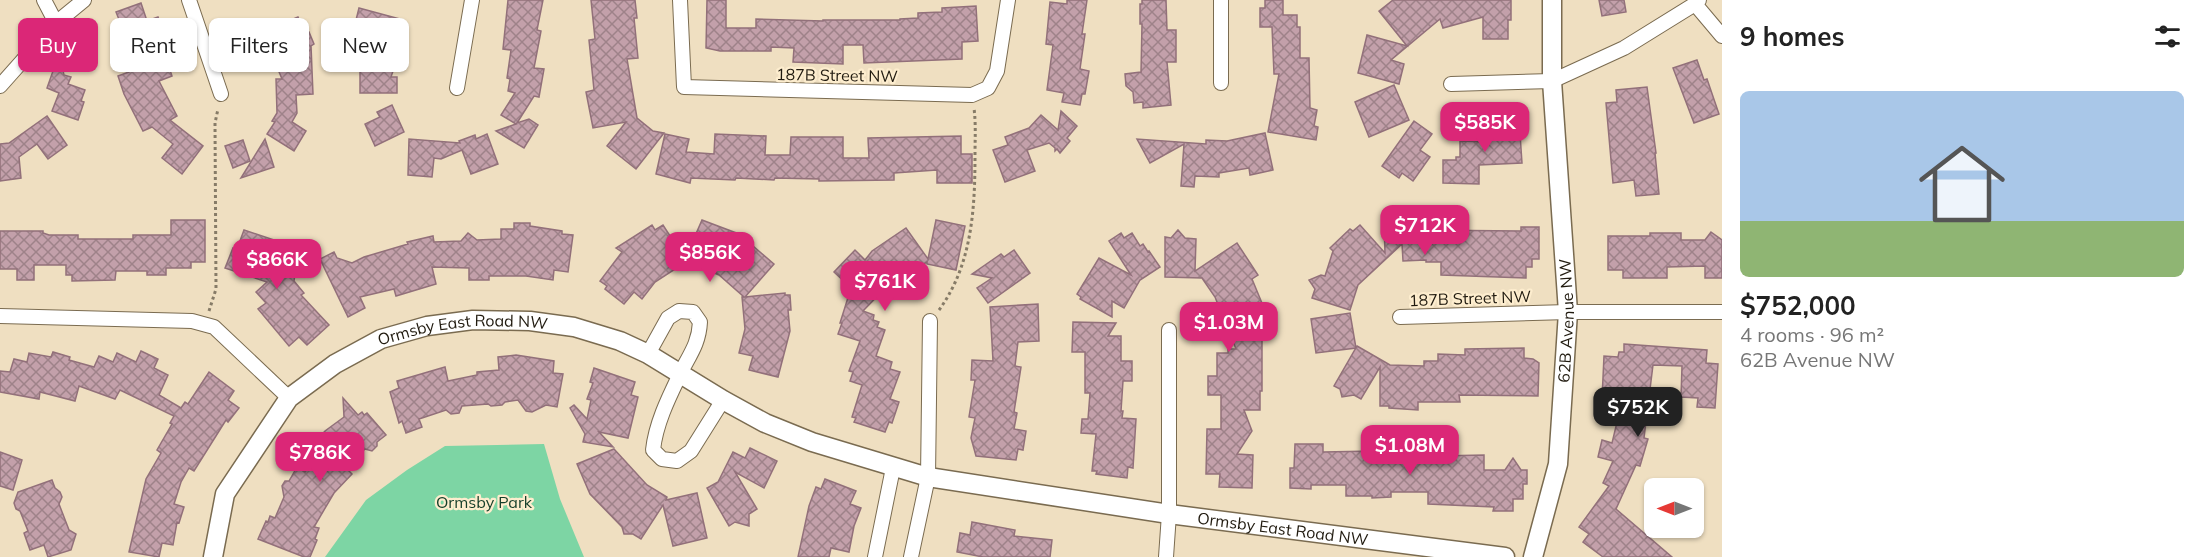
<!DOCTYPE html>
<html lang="en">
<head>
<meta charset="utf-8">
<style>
  :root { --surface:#fff; --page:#f2f2f2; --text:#222; --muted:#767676; --accent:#db2777 }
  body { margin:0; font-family:Mulish,sans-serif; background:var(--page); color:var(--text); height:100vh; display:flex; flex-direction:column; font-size:22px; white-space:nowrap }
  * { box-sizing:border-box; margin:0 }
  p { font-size:20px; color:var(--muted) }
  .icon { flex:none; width:33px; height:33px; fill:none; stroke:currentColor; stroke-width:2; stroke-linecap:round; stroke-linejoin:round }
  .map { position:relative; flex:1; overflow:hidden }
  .panel { display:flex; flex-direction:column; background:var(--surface); width:480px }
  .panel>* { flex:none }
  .banner { position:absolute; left:18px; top:18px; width:570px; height:54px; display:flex; gap:12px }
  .needle { width:39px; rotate:270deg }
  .fabs { position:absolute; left:1644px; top:478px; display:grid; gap:12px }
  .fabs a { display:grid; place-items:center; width:60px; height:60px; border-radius:9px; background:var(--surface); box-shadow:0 2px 4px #0004; font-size:30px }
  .price { position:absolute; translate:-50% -51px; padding:0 14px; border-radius:12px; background:var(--accent); color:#fff; font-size:20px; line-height:39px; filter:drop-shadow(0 2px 3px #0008) }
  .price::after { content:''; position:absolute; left:50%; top:36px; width:18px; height:14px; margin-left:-9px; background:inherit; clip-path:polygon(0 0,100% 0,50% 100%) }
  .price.active { background:#222; color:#fff }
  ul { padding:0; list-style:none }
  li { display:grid; align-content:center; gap:12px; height:318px; padding:0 18px }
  li span { display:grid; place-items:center; height:186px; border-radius:9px; color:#555 }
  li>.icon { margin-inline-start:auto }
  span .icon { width:108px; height:108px; fill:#fffc; stroke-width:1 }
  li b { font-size:26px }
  h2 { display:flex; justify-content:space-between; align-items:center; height:72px; padding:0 18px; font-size:26px }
  .tag { padding:0 21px; border-radius:9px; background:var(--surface); box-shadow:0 2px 4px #0004; font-size:21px; line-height:54px }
  .tag.active { background:var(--accent); color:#fff }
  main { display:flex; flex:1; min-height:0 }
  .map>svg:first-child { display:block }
  .green { fill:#7dd5a4 }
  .building { fill:url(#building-cross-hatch); stroke:#92707a; stroke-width:1.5 }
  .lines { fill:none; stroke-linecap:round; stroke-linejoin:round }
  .minor-casing { stroke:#7a6b50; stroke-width:16 }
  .tertiary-casing { stroke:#7a6b50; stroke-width:21 }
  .path { stroke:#867b67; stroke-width:3; stroke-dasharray:3 3; stroke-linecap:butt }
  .minor { stroke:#fff; stroke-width:14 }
  .tertiary { stroke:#fff; stroke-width:18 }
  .labels { text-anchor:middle; stroke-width:4.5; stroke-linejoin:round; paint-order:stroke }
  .street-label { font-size:16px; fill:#201a0f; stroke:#fdedce }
  .park-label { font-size:16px; fill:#143e29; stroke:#fdedce }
</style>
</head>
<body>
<main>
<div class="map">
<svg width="1722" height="557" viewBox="0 0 1722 557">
  <defs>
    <pattern id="building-cross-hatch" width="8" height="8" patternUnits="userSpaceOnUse" patternTransform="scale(1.5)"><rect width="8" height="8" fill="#c3a0aa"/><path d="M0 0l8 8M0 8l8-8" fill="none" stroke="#9e8289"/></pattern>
  </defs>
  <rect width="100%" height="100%" fill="#efdfc1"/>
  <polygon class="green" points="544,444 560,499 584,557 325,557 366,500 407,470 445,446"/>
  <g class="building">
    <polygon points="508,0 543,0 537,30 541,31 534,68 544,69 539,97 534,96 517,123 529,119 538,125 524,148 496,131 516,124 501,115 515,93 508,91 510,79 507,78 511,50 503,49"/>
    <polygon points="591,0 635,0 637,18 634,18 638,58 627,59 637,118 653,131 664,133 636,169 607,146 626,122 593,128 586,92 594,90 589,40 595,39"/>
    <polygon points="707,0 726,0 726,28 756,28 756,19 823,21 823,20 900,20 900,19 918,18 918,13 942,12 942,8 976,6 978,41 962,42 962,59 864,63 863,45 843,45 843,64 793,62 794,48 771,47 771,51 720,51 706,48"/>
    <polygon points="1067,0 1087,0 1082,34 1085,34 1080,69 1089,71 1085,94 1082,94 1080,105 1062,102 1064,93 1047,90 1053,45 1046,44 1050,2 1067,4"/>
    <polygon points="1142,0 1166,0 1167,30 1176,30 1176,62 1167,62 1171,105 1143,108 1143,102 1134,103 1133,92 1126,86 1125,74 1141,72 1142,24 1140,24 1140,4 1142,4"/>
    <polygon points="1265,0 1283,0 1283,15 1297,15 1297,27 1300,27 1300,58 1309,58 1310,108 1317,110 1314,126 1318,127 1316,140 1268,132 1279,74 1274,74 1272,27 1260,27 1260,8 1265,8"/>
    <polygon points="1393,0 1511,0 1511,20 1508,20 1508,39 1483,39 1483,17 1443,28 1440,19 1391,60 1404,64 1399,84 1358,73 1367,35 1407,46 1379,11"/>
    <polygon points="1599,0 1624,0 1626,12 1602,16"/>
    <polygon points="141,3 147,21 158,17 172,56 166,58 172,76 159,81 177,116 170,120 203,146 182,174 162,158 173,144 152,127 143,131 124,94 118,76 129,72 125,61 134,57 116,12"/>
    <polygon points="359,8 400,19 392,49 354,38 359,21 356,20"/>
    <polygon points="298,17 305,34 309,32 314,44 311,46 313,94 296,95 297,113 292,122 306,131 294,151 267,134 275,122 272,121 277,113 276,79 282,79 267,43 261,46 254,29 272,21 274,27"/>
    <polygon points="59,54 64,75 71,77 68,84 85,90 81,101 84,102 78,120 52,111 59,93 47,88"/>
    <polygon points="1697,60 1704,80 1707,79 1719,114 1694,123 1673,68"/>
    <polygon points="360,65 395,65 391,77 397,77 397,93 360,93"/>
    <polygon points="1394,85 1409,120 1369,137 1355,102"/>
    <polygon points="1647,87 1656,153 1655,153 1659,194 1636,196 1634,180 1613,183 1606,103 1617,102 1616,90"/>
    <polygon points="392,105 404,132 375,146 365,124 380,117 377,112"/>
    <polygon points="1061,111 1077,126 1067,138 1070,141 1060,153 1057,149 1055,151 1055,148 1049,143 1027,150 1035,171 1005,182 993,150 1008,145 1005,137 1029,128 1041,115 1058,130"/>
    <polygon points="47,116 67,145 48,159 37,144 19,157 21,178 0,181 0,144 9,143"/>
    <polygon points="1519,119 1522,163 1479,165 1479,184 1443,183 1443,160 1456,160 1456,157 1460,157 1460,141 1488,142 1488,137 1492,137 1491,120"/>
    <polygon points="1414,121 1432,134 1420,150 1430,157 1413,181 1402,173 1399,178 1382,166"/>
    <polygon points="1265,133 1273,170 1250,175 1249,168 1219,173 1219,177 1195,176 1194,187 1181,186 1184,144 1150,163 1137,139 1206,144 1206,140 1227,141"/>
    <polygon points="487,134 498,164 471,174 462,150 441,159 434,158 432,177 408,175 409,139 460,143 459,141 475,135 476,139"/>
    <polygon points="665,134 689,139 686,152 714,154 715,134 766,136 765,155 790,155 791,137 843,137 843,158 869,158 868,138 961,136 961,154 972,154 972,183 937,183 937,170 894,173 894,180 819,181 819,179 775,178 774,180 736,178 735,180 691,178 690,183 656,174"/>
    <polygon points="265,139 274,167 241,178"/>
    <polygon points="243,140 250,161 233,168 225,146"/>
    <polygon points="1395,218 1409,218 1409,222 1418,222 1418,230 1521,231 1521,227 1539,227 1539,259 1532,259 1532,267 1526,267 1526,278 1441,275 1441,262 1426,262 1426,260 1403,261 1402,244 1358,285 1350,310 1312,298 1315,289 1309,280 1321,275 1325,276 1333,251 1330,248 1350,229 1353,231 1360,225 1385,253 1384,223 1394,223"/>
    <polygon points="171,220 205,220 205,262 191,262 191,268 166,268 166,275 147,275 147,271 116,271 115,280 72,281 72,275 66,275 66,265 34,265 34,280 17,280 17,269 0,269 0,231 43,231 43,233 49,235 78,235 78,239 133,239 133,235 171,235"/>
    <polygon points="702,220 739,234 774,264 745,297 785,293 785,295 790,295 791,310 788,310 790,331 778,377 749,370 753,356 739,353 745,329 742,297 744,297 719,275 685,260 686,262 655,282 642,299 634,292 624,304 605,289 607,286 600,281 622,252 616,248 652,225 655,230 663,225 685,259"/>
    <polygon points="936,220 965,226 956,270 927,264 927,262 899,281 896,277 863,311 874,315 873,320 879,322 877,327 885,330 876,356 892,362 890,369 900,372 890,399 899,402 892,423 889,422 885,432 854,422 856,418 852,417 862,385 850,381 853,372 849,371 860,341 838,334 842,323 840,323 851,288 834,272 855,250 865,260 872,251 906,228 928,259"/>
    <polygon points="514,223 530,223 530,226 562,231 562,234 573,235 568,272 554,270 553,280 526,276 489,276 489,280 469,280 469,268 432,267 436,284 396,296 394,289 360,297 365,308 348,317 320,259 334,252 337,258 352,263 364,257 408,244 407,242 433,236 434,242 461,241 468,233 477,240 501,239 501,229 514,229"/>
    <polygon points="244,230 274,240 270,254 288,274 295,274 294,281 304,293 301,295 329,325 307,345 299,337 289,346 258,309 266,303 256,292 267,282 225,268 233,248 237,249"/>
    <polygon points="1178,230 1185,238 1196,239 1195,271 1237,243 1258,275 1252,279 1269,320 1262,323 1262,391 1260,391 1260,410 1244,410 1252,431 1237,454 1253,455 1252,488 1219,487 1220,474 1206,474 1207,429 1221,429 1221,395 1208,395 1208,376 1217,376 1217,353 1228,353 1228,349 1236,349 1215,297 1202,278 1165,277 1165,237 1171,238"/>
    <polygon points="1711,232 1722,240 1722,278 1705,278 1705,266 1667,267 1667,278 1623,278 1623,270 1608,270 1608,236 1650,236 1650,233 1681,233 1681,240 1705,240"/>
    <polygon points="1121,233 1124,238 1132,233 1140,246 1143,244 1148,252 1149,251 1160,267 1140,280 1124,308 1112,301 1112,317 1080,299 1081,297 1077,294 1099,258 1131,275 1109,241"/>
    <polygon points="1014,250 1030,273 988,303 977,288 992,278 972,274 1001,254 1004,257"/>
    <polygon points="1038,304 1039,341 1018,342 1015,366 1021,367 1014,412 1017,413 1014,429 1026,431 1023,450 1018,449 1016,460 976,456 971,438 975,418 969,417 975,380 971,380 972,360 993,361 990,307"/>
    <polygon points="1350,313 1356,348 1316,353 1311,319"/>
    <polygon points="1073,322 1116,323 1108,336 1121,336 1121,361 1132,361 1132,381 1123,381 1121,411 1123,411 1122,418 1136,419 1133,468 1128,467 1127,478 1096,474 1097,471 1092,471 1096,434 1081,433 1082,419 1088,419 1090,393 1085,393 1085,352 1072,352"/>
    <polygon points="1624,344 1707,350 1706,363 1718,364 1715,408 1697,407 1698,398 1681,397 1682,366 1653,365 1644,438 1648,439 1640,466 1636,465 1616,509 1672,557 1603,557 1583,542 1589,534 1579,527 1609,486 1603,483 1613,461 1598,457 1602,440 1612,443 1619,414 1612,413 1613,400 1602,399 1604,356 1618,357 1619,352 1624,352"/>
    <polygon points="1357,346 1390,365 1424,366 1424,361 1438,361 1438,354 1465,355 1465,349 1524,348 1524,358 1533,359 1539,363 1538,396 1459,395 1460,402 1418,402 1418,410 1389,408 1389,406 1380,406 1380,367 1361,399 1354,395 1342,397 1340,389 1334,386"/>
    <polygon points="141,351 158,359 154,368 168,375 159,395 181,408 185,402 188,404 209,372 234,391 228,400 239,408 228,422 226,420 194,471 189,468 181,482 174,504 184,507 179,523 177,522 173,545 162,543 159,557 129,552 146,479 161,453 157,450 172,424 170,423 174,416 120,390 115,399 79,386 75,401 40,392 39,399 0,392 0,371 10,372 14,359 27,362 29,353 51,357 53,352 70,357 69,360 94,367 99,356 113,362 117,353 136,362"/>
    <polygon points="516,355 554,361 553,373 563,374 557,407 546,405 532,412 526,411 518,400 505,402 502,405 491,406 488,404 462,406 459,413 451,414 446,410 419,419 422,427 406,433 402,421 399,423 390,392 399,388 397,381 445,367 448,381 477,375 477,372 499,370 498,357"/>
    <polygon points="594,368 635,382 631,395 638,397 628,438 599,432 613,447 583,442 585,434 570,408 574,405 587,419 591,400 587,399 593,383 590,382"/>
    <polygon points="343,398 358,415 362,412 364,415 367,413 386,435 377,442 377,446 372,451 365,449 345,467 352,474 334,493 314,527 319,528 315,539 317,540 310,557 304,557 258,539 266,521 268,522 270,516 275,518 284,497 282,486 285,481 289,481 297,467 305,472 322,452 313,444 325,431 344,417"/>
    <polygon points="1295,444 1323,444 1323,452 1374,451 1374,447 1402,446 1402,452 1437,452 1437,456 1484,455 1484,470 1505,470 1513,458 1521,470 1527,470 1527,484 1523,484 1523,499 1513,499 1513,511 1493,511 1494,507 1428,504 1428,492 1391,492 1391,497 1372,498 1372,496 1346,496 1346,485 1311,485 1311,489 1290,488 1290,468 1294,468"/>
    <polygon points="750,448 777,461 764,488 735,472 757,509 749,514 749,526 735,522 729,526 707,488 718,482 733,452 745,458"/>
    <polygon points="614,449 647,485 667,497 666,500 697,493 707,538 673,546 663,505 641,539 633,534 624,534 622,527 590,494 577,464"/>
    <polygon points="0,452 22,460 13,490 0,486"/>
    <polygon points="825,479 856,491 850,504 861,508 854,526 849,552 831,548 829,557 798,557 809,506 816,487 821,489"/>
    <polygon points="52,480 55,488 60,492 62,497 59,504 69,530 76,534 71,550 48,557 44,545 30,550 24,533 28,531 20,511 16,509 14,503 18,492"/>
    <polygon points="972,522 1015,530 1014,536 1052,540 1050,557 983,557 957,552 960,533 970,535"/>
  </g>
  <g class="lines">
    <defs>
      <g id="minor">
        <polyline points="44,0 56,23"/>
        <polyline points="189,0 221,94"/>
        <polyline points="680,0 684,87 972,95 988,88 997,71 1008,0"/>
        <polyline points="1221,0 1221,83"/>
        <polyline points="1695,4 1722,36"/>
        <polyline points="1451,84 1552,81 1624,48 1695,4 1699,0"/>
        <polyline points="0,86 56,23 84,0"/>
        <polyline points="457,88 472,0"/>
        <polyline points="0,316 192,321 214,327 289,398"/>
        <polyline points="1400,317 1568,312 1722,312"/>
        <path d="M 648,354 L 668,318 L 679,311 L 693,312 L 700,322 C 699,342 691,353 682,370 C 670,395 656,422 653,450 L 662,459 L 677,461 L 691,451 L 723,400"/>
        <polyline points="875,557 893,468"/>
        <polyline points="911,557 928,477 930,321"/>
        <polyline points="1166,557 1169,514 1169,330"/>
      </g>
      <g id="tertiary">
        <path id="s1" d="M 213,557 L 225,494 L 289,398 L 335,364 L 381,339 L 427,326 L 473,320 L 530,321 L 574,327 L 620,341 L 648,354 L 723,400 L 765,423 L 812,442 L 928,477 L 1169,514 L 1505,557"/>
        <path id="s2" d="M 1533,557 L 1558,464 L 1568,312 L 1552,81 L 1552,0"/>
      </g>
    </defs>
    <use href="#minor" class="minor-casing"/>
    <use href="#tertiary" class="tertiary-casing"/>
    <g class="path">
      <path d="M 939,310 C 972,265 975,209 975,155 C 975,139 976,124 974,108"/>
      <polyline points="209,311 216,289 215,123 218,109"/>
    </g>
    <use href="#minor" class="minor"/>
    <use href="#tertiary" class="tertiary"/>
  </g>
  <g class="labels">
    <g class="street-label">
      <text transform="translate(837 75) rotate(1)" y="6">187B Street NW</text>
      <text transform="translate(1470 298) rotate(-2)" y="6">187B Street NW</text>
      <text dy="6" stroke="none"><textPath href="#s2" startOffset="240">62B Avenue NW</textPath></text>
      <text dy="6" stroke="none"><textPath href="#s1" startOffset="372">Ormsby East Road NW</textPath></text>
      <text dy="6" stroke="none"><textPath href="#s1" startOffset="1230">Ormsby East Road NW</textPath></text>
    </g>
    <g class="park-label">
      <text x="484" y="508">Ormsby Park</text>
    </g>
  </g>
</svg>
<div class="fabs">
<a><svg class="needle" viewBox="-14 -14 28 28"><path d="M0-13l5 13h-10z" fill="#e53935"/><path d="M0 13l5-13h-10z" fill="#767676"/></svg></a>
</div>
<b class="price" style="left:1485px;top:153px">$585K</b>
<b class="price" style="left:1425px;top:256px">$712K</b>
<b class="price" style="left:710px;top:283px">$856K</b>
<b class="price" style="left:277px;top:290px">$866K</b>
<b class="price" style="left:885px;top:312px">$761K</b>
<b class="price" style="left:1229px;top:353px">$1.03M</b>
<b class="price active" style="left:1638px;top:438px">$752K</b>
<b class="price" style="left:1410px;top:476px">$1.08M</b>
<b class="price" style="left:320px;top:483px">$786K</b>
<div class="banner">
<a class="tag active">Buy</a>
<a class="tag">Rent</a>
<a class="tag">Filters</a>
<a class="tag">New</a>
</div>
</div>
<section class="panel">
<h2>9 homes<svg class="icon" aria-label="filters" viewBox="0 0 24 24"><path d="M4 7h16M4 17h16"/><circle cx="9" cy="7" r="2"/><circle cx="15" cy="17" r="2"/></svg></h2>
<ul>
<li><span style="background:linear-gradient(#a9c7e8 70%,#8fb573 0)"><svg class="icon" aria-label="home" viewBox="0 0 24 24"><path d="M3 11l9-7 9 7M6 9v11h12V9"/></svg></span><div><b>$752,000</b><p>4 rooms · 96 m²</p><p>62B Avenue NW</p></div></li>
</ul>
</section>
</main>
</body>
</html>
